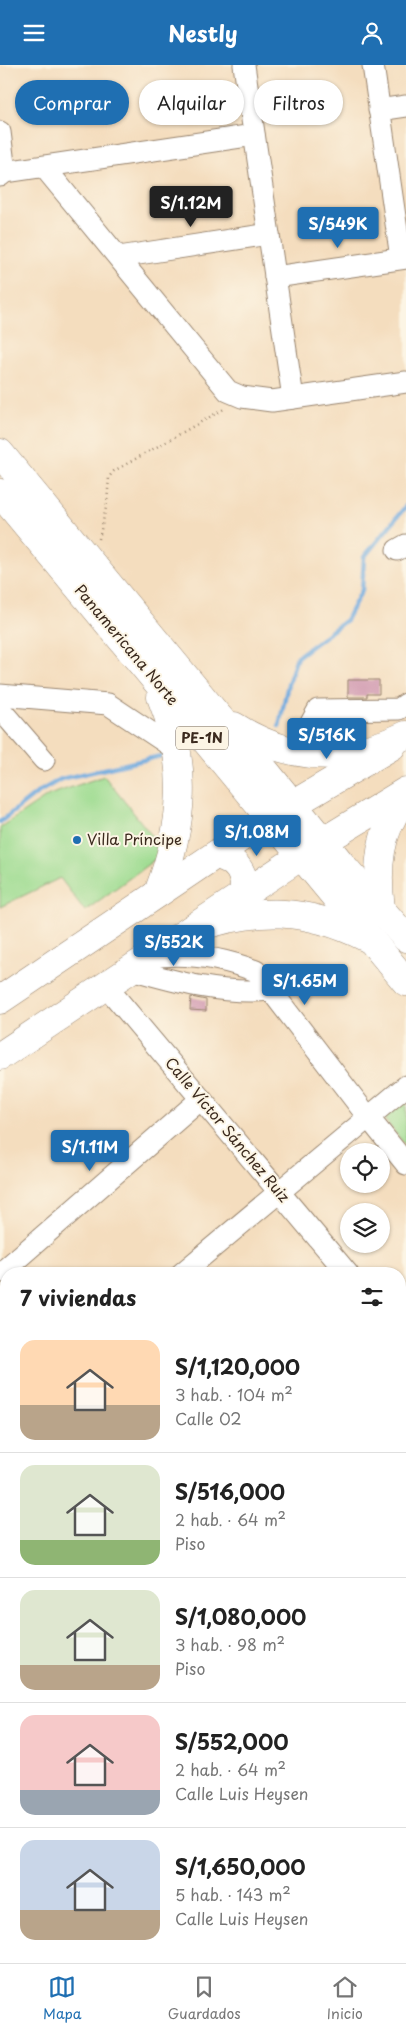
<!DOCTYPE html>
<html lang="es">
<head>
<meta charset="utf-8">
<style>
  :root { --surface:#fff; --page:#f2f2f2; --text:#222; --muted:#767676; --line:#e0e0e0; --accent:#1f6fb2 }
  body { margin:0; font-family:"Playpen Sans",sans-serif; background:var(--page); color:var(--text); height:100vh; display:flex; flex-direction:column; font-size:19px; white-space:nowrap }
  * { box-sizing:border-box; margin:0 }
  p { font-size:16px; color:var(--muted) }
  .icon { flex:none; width:28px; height:28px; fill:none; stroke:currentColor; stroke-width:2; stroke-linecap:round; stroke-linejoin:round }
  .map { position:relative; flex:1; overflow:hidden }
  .drawer { position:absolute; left:0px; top:1202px; width:406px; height:696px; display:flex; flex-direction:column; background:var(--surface); border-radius:20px 20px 0 0; box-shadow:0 1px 4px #0004 }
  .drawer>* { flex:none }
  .top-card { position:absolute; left:15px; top:15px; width:376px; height:45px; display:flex; gap:10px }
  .tools { position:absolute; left:340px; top:1078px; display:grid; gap:10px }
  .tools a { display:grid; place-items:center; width:50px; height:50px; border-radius:50%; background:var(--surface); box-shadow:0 1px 4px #0004; font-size:25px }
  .price { position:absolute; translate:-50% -42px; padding:0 11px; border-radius:5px; background:var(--accent); color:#fff; font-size:16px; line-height:32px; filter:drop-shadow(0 1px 2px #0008) }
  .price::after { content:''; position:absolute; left:50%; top:30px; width:15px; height:11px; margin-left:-8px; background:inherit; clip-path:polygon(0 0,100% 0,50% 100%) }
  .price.current { background:#222; color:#fff }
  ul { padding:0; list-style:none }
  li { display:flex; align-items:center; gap:15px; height:125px; padding:0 20px }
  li+li { border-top:1px solid var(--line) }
  li span { display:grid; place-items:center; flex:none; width:140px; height:100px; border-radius:15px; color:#555 }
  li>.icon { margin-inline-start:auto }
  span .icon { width:60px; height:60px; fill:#fffc; stroke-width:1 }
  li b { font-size:21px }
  h2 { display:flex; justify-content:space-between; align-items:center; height:60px; padding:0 20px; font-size:21px }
  .pill { padding:0 18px; border-radius:22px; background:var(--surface); box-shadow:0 1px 4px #0004; font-size:18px; line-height:45px }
  .pill.current { background:var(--accent); color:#fff }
  header { display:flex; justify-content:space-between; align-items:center; height:65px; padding:0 20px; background:var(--accent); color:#fff; font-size:22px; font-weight:700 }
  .tab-bar { display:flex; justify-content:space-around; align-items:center; height:70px; border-top:1px solid var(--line); background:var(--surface); font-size:14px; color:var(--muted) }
  .tab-bar a { display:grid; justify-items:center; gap:2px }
  .tab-bar .current { color:var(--accent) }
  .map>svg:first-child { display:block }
  .green { fill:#9edc91; stroke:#6c8358 }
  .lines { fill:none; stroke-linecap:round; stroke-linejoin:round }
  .stream { stroke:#6ea9de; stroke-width:4.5 }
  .building { fill:#cf95ae }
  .minor-casing { stroke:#98846e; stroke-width:23 }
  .major-casing { stroke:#98846e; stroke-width:29 }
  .highway-casing { stroke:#98846e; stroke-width:29 }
  .path { stroke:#98846e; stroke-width:2.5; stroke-dasharray:1 4; stroke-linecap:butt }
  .minor { stroke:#fff; stroke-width:21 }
  .major { stroke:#fff; stroke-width:28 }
  .highway { stroke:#fff; stroke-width:28 }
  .poi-dot { fill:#1f6fb2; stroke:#fcf5e5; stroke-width:2 }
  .labels { text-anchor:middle; stroke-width:4; stroke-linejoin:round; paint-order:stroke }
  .shield { fill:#fcf5e5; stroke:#75675a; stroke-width:1 }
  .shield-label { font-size:14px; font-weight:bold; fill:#3b2a1e }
  .street-label { font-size:15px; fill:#3b2a1e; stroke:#fcf5e5 }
  .poi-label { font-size:15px; fill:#3b2a1e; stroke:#fcf5e5; text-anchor:start }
</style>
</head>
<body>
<header><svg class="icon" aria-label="menu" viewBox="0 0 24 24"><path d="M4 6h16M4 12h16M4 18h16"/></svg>Nestly<svg class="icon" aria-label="person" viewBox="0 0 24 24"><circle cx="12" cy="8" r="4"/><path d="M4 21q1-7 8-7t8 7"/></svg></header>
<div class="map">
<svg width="406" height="1898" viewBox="0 0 406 1898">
  <rect width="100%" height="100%" fill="#fcf5e5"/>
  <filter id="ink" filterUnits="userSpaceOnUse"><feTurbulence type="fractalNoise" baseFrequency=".02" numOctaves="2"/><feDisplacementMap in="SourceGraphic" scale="10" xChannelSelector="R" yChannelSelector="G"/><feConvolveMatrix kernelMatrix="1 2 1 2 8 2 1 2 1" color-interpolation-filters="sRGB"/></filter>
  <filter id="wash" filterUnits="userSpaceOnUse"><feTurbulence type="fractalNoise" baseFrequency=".0096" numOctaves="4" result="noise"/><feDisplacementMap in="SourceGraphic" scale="20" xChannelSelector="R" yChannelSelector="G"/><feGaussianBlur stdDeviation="1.12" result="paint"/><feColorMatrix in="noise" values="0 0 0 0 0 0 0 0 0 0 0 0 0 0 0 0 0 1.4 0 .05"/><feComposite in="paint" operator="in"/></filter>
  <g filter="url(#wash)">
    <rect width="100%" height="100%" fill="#f4ddbe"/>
    <g class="green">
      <polygon points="104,711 165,787 85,846 60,813 0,842 0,763 49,730"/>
      <polygon points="406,1036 406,1081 384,1054"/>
      <polygon points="126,1893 182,1893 186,1898 120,1898"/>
    </g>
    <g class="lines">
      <g class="stream">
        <polyline points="279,661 288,619 297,592 346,555 362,525 364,492 406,441"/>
        <polyline points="0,757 37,728 61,714 161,691"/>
      </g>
    </g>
    <g id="blocks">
      <g class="building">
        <polygon points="348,615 379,615 379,629 367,629 367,632 348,632"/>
        <polygon points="191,932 206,935 206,946 190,945"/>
      </g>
    </g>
  </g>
  <g filter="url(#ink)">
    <use href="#blocks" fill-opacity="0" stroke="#98846e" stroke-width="1"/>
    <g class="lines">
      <defs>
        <g id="minor">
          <polyline points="244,0 293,333"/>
          <polyline points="373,0 401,193"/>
          <polyline points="379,45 406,41"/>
          <polyline points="0,67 5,107"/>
          <polyline points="44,102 228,326 242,332 272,336 406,317"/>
          <polyline points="0,111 5,107 254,70"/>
          <polyline points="119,192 269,169"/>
          <polyline points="275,212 406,193"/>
          <polyline points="397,485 406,480"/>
          <polyline points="0,630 108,639 177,685"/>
          <polyline points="0,644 44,695"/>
          <polyline points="295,687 318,645 399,644 406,639"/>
          <path d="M 150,892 C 186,887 222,893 256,906 L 368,1052 L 406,1099"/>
          <path d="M 131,904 C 175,917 224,930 271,925"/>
          <polyline points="106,921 348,1209"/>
          <polyline points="2,1207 201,1034"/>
          <polyline points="181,1209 406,1021"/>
          <polyline points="400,1269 406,1276"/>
          <polyline points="400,1350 406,1345"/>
          <polyline points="0,1364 6,1359"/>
          <polyline points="0,1385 6,1393"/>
          <polyline points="0,1412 6,1420"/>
          <polyline points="400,1457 406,1464"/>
          <polyline points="0,1600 6,1607"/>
          <polyline points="400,1656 406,1651"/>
          <polyline points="0,1683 6,1678"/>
          <polyline points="400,1770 406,1764"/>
          <polyline points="0,1842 6,1837"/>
          <polyline points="400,1863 406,1871"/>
          <polyline points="246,1892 251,1898"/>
          <polyline points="399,1892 404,1898"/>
        </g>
        <g id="major">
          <path d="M 216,790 C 236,794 247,809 243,830"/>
          <polyline points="0,935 270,753 392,681"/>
          <polyline points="0,991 324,776 406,726"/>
        </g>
        <g id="highway">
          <polyline points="0,388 217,650 263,703 343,801 406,873"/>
          <polyline points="0,428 406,917"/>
          <path d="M 234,661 C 290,697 347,698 406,670"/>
          <path d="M 158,828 C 184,760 189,700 161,632"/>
          <path d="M 381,844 C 376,805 378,764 406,733"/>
          <path d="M 192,864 C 257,842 305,842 367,873"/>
        </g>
      </defs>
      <use href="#minor" class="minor-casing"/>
      <use href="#major" class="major-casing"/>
      <use href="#highway" class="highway-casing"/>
      <polyline class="path" points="99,474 107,438 109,412 114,406 224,344"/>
      <use href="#minor" class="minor"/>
      <use href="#major" class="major"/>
      <use href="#highway" class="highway"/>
    </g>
  </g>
  <circle class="poi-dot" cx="77" cy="775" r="5"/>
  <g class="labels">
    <rect class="shield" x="176" y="661.5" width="52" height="23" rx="4"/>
    <g class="shield-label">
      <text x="202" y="678">PE-1N</text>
    </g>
    <g class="street-label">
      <text transform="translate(126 580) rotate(50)" y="5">Panamericana Norte</text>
      <text transform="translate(227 1065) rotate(50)" y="5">Calle Víctor Sánchez Ruiz</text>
    </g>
    <g class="poi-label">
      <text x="87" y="780">Villa Príncipe</text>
    </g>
  </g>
</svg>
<div class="tools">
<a><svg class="icon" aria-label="locate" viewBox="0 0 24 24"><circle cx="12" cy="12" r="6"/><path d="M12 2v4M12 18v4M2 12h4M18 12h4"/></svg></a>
<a><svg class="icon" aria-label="layers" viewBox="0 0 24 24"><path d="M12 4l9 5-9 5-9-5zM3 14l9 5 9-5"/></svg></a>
</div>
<b class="price current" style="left:191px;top:163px">S/1.12M</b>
<b class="price" style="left:338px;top:184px">S/549K</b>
<b class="price" style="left:327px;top:695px">S/516K</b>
<b class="price" style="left:257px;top:792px">S/1.08M</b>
<b class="price" style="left:174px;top:902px">S/552K</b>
<b class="price" style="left:305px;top:941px">S/1.65M</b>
<b class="price" style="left:90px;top:1107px">S/1.11M</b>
<div class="top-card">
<a class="pill current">Comprar</a>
<a class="pill">Alquilar</a>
<a class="pill">Filtros</a>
</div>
<section class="drawer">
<h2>7 viviendas<svg class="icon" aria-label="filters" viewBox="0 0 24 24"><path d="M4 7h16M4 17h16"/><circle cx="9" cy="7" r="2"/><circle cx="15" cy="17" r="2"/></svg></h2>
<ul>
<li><span style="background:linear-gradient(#ffd9b3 65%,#b9a48a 0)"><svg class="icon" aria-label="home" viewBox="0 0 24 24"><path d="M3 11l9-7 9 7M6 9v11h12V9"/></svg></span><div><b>S/1,120,000</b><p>3 hab. · 104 m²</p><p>Calle 02</p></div></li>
<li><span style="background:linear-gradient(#dfe7d0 75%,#8fb573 0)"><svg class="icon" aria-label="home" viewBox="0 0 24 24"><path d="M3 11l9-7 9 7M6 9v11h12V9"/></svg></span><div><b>S/516,000</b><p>2 hab. · 64 m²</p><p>Piso</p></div></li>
<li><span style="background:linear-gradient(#dfe7d0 75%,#b9a48a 0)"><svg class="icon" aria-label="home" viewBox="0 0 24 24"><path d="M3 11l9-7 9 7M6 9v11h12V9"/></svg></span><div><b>S/1,080,000</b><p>3 hab. · 98 m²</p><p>Piso</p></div></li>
<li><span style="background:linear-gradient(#f6c9c9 75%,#9aa5b1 0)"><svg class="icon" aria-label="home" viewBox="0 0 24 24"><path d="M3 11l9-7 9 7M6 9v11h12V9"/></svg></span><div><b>S/552,000</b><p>2 hab. · 64 m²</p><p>Calle Luis Heysen</p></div></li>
<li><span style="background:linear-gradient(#c9d6e8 70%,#b9a48a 0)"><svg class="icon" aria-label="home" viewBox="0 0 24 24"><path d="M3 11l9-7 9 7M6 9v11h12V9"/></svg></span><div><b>S/1,650,000</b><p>5 hab. · 143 m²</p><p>Calle Luis Heysen</p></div></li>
</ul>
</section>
</div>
<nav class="tab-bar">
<a class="current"><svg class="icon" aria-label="map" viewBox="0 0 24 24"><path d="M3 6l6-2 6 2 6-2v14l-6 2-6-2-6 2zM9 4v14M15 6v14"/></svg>Mapa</a>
<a><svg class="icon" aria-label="saved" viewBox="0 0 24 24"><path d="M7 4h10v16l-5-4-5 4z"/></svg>Guardados</a>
<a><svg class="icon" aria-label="home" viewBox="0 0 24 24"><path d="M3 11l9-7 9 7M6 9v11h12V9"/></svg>Inicio</a>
</nav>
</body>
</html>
